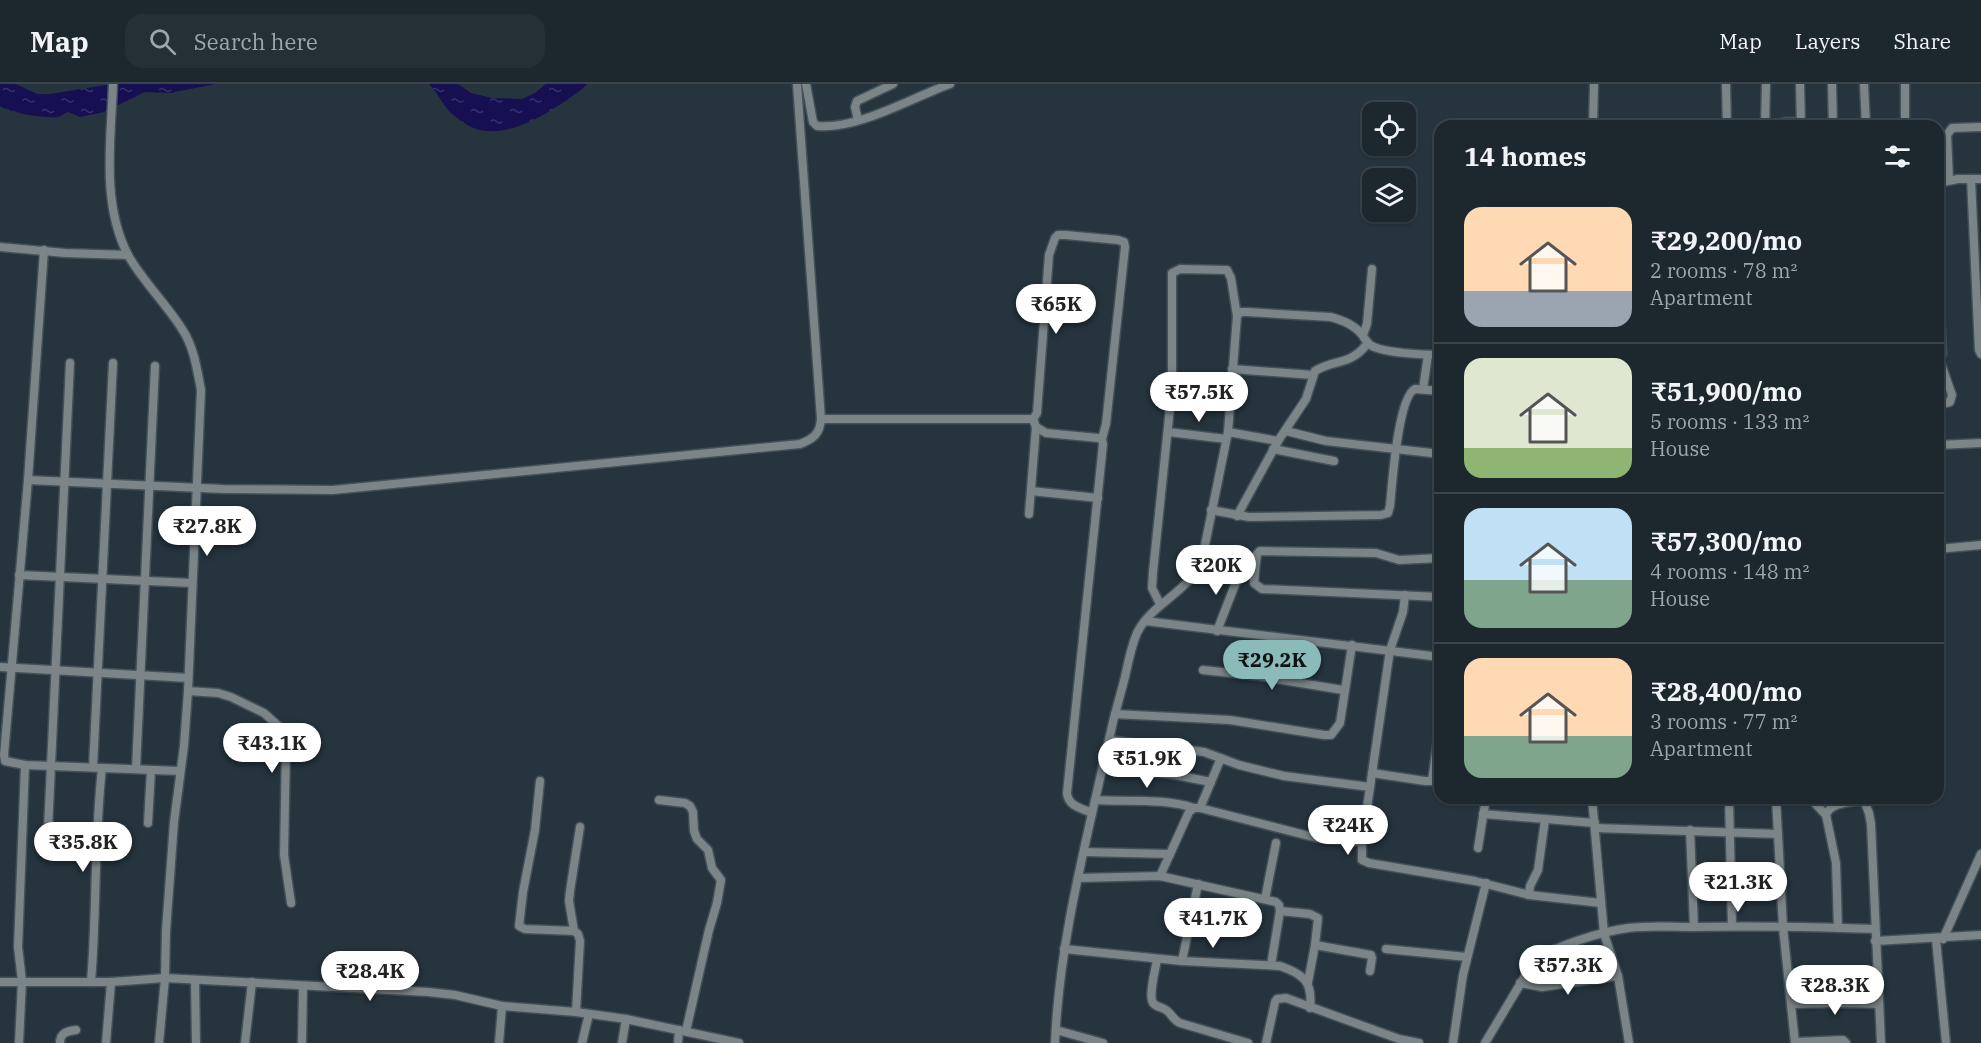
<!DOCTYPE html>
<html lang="en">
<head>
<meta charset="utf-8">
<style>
  :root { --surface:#1c272e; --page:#252f36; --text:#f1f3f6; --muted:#a0a5aa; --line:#3a444a; --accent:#8bbbb9 }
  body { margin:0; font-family:"IBM Plex Serif",serif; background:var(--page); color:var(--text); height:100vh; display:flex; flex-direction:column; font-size:22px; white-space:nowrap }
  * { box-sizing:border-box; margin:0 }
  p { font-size:20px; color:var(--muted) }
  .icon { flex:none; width:33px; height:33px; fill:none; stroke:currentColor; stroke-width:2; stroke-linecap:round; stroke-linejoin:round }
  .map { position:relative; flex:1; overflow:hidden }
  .drawer { position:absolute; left:1434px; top:36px; width:510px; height:684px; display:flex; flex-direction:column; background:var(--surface); border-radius:18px; box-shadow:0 2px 4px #0004,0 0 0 2px var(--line) }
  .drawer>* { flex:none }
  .tools { position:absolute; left:1362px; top:18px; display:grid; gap:12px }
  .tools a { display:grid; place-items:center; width:54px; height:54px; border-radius:12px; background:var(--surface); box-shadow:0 2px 4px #0004,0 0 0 2px var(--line); font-size:30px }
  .price { position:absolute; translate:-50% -51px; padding:0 14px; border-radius:21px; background:#fff; color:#222; font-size:20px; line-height:39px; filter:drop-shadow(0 2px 3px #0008) }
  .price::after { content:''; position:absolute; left:50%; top:36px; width:18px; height:14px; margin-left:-9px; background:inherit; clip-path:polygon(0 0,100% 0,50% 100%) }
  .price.on { background:var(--accent); color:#111 }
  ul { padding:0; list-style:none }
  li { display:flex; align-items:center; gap:18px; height:150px; padding:0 30px }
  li+li { border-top:2px solid var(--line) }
  li span { display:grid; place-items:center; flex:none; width:168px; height:120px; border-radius:18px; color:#555 }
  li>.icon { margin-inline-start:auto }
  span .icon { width:72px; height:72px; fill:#fffc; stroke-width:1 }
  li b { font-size:26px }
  h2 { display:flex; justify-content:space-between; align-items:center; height:72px; padding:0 30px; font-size:26px }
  header { display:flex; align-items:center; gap:36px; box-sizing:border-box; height:84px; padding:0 30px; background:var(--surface); border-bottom:2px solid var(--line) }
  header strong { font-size:28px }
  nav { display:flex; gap:33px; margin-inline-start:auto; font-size:21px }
  .search { width:420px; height:54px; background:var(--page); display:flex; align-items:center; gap:15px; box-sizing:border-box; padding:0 21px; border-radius:18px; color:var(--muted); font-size:22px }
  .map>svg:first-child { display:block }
  .water { fill:url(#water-ripples) }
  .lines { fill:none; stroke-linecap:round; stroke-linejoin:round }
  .minor-casing { stroke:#425059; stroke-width:11 }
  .minor { stroke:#7b8486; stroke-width:8 }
</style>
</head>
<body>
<header>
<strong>Map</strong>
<div class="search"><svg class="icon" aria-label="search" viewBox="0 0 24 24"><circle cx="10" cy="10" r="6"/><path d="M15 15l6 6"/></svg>Search here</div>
<nav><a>Map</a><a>Layers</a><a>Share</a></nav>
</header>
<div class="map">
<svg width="1981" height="959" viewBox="0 0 1981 959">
  <defs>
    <pattern id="water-ripples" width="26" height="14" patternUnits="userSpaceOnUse" patternTransform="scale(1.5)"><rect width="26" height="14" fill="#160f51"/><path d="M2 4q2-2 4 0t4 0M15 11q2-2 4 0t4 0" fill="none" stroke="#37326a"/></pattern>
  </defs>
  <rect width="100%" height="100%" fill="#25343d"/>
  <g class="water">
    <path d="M 0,0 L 16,0 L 37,10 L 50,10 L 112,0 L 216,0 L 170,9 L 145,8 L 104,28 L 80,33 L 68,28 C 66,29 60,32 59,33 C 47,35 10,29 0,22 Z"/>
    <path d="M 429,0 L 458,0 L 471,9 L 492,14 L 522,15 L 535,9 L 546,0 L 587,0 L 582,5 C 555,25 508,59 471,43 C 465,40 457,34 452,30 C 443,22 438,9 429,0 Z"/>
  </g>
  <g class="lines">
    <defs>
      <g id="minor">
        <path d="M 113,0 C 111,56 101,119 128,171 C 141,195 167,221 182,245 C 194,263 197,285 201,306 L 188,607 L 184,662 L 174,738 L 166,847 L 165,894 L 159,959"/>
        <path d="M 806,0 L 813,38 L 817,42 C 857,46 911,14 950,0"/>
        <polyline points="1726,0 1727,42"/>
        <polyline points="1800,0 1801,42"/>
        <polyline points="1832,0 1833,42"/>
        <polyline points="1864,0 1866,42"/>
        <polyline points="858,36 855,23 857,17 893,0"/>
        <polyline points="1593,42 1594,0"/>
        <polyline points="1765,42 1766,0"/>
        <polyline points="1768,42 1786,38 1801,38"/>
        <polyline points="1905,42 1905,0"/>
        <polyline points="1971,95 1979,266 1981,270"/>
        <polyline points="1949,96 1947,51 1952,44 1981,43"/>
        <polyline points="1938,99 1958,95 1981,95"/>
        <polyline points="0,163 65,169 128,171"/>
        <polyline points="44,166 28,396 4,671 5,677 25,681 180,687"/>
        <polyline points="1938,181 1942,270 1938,279"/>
        <polyline points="1363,251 1367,240 1372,185"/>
        <polyline points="70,279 48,745 51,751 56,754 97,755"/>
        <polyline points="1232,285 1313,291"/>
        <polyline points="1423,305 1428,271"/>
        <polyline points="1938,321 1950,318 1952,311 1940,277"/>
        <polyline points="821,335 1033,335 1037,329 1049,171 1055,154 1058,151 1066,151 1118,156 1124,158 1125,163 1106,340 1102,355"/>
        <path d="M 1033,335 L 1036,343 L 1046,349 L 1098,354 L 1102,355 L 1103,360 L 1067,709 C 1068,722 1081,724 1092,729"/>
        <polyline points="1286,347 1326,357 1440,370"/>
        <polyline points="1168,348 1226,355"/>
        <polyline points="1228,348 1278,357"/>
        <polyline points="1938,361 1981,359"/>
        <polyline points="1273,365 1334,377"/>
        <path d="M 28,396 L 223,405 L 333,406 L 800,360 C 813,355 820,350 821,335 L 797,0"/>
        <polyline points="1031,407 1098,414"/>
        <path d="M 1211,426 L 1249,433 L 1381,431 L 1388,429 L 1390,422 C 1392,401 1398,313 1415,305 L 1440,307"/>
        <polyline points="1029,430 1036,343"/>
        <path d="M 1237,432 L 1278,357 L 1306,315 L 1315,287 C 1336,274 1349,283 1368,259"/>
        <polyline points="1938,465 1981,461"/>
        <polyline points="1199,479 1240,488 1255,487 1254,499 1262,505 1440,513"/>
        <polyline points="1255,487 1257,470 1260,467 1376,469 1399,476 1440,474"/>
        <polyline points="19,491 192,499"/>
        <polyline points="1405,511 1403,528 1390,566 1362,758 1362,776 1369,779 1475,797 1529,811 1601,819"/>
        <polyline points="1160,520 1152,504 1153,488 1172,304 1172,189 1180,185 1227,186 1231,194 1237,232"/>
        <polyline points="1145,537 1440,573"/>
        <polyline points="1217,547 1240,488"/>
        <polyline points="0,583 188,594"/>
        <polyline points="1203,586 1258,592 1343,606"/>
        <polyline points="188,607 218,609 231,613 264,629 282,645 286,664 284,771 291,819"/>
        <polyline points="1115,630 1230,636 1324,651 1331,651 1340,639 1352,561"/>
        <polyline points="1109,656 1204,668 1239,681 1284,692 1370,703"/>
        <polyline points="1103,682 1175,691 1211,698"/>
        <polyline points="93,683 113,279"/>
        <polyline points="136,685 155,282"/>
        <polyline points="1372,689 1425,697 1440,697"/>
        <polyline points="540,697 535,746 523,808 519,842 525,845 574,847 578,850 580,857 576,928"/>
        <polyline points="1432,697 1438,654 1440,651"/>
        <polyline points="1592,714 1604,850 1618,892 1629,959"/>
        <polyline points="1729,714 1732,842"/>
        <polyline points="1776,714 1783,843 1795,959"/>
        <polyline points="1810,714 1826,731"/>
        <polyline points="1863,714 1869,729 1871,740 1881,959"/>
        <polyline points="659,716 685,719 690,722 693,728 694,747 697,755 708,766 712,784 721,796 717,819 709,846 686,947"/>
        <path d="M 1095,716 C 1126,718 1165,714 1194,724"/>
        <polyline points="1200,724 1221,674"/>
        <polyline points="1483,730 1595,739"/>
        <polyline points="148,739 151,686"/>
        <polyline points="1595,744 1778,750"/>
        <polyline points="1690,746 1694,843"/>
        <polyline points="1478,764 1486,714"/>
        <polyline points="1084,768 1170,770"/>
        <polyline points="1160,792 1189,728 1194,724 1200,724 1317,754 1362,758"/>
        <polyline points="1078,794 1160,792 1276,818 1279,821 1280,827 1271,881"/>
        <polyline points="1529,811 1530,802 1538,786 1545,736"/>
        <polyline points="1265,815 1276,759"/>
        <polyline points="1280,827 1310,830 1318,834 1315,861 1308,898"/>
        <path d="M 1838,844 L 1836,779 L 1826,731 C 1830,718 1852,718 1864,716"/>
        <polyline points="574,847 569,817 570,807 580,743"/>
        <polyline points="1936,855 1946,959"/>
        <polyline points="1943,855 1981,770"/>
        <polyline points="1875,857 1981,851"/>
        <polyline points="1315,861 1371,871 1372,874 1370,887"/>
        <path d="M 1064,865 L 1182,877 L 1280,882 C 1303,890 1313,897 1310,924"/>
        <polyline points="1386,865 1467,873"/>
        <path d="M 1157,875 C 1156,884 1148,911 1153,919 C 1156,923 1162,923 1166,926 C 1172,930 1173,936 1180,939 L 1248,959"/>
        <polyline points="1182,877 1198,800"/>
        <polyline points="195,896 196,959"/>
        <polyline points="0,898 111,898 165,894 428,908 455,911 502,922 576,928 626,935 739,959"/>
        <path d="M 91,898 C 97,827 94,755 102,684"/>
        <polyline points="1520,899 1542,903 1618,892"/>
        <polyline points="1791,920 1842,919 1879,920"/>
        <polyline points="1056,946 1103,959"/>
        <polyline points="1795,958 1843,956 1846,959"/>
        <polyline points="19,959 22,897 18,863 25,681"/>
        <path d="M 60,959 C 60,949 67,947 76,946"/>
        <polyline points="106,959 111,898"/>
        <polyline points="245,959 252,898"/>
        <polyline points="302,959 303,902"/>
        <polyline points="499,959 502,922"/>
        <polyline points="582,959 589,930"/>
        <polyline points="622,959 626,935"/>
        <polyline points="678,959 679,946"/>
        <path d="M 1055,959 C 1059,863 1083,770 1104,677 C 1110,649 1117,621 1125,593 C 1128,579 1131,563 1137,549 C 1149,525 1174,514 1191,494 C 1198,485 1202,472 1205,461 L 1228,348 L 1237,232 L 1241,228 L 1247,228 L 1330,233 C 1343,236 1355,241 1363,252 C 1365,255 1366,257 1369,260 C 1379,269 1425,271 1440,271"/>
        <polyline points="1266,959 1275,918 1277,915 1286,914 1399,955 1419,959"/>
        <polyline points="1453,959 1463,891 1486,799"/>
        <path d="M 1485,959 L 1534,877 C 1554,862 1604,847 1628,844 C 1651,841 1674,843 1697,843 C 1756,842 1816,843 1875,845"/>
      </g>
    </defs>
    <use href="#minor" class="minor-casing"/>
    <use href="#minor" class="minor"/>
  </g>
</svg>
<div class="tools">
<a><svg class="icon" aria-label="locate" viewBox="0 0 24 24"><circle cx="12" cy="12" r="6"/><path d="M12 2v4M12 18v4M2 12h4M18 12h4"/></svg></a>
<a><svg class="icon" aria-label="layers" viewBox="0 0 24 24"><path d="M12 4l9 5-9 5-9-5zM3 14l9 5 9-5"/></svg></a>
</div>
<b class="price" style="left:1056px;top:251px">₹65K</b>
<b class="price" style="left:1199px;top:339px">₹57.5K</b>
<b class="price" style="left:207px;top:473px">₹27.8K</b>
<b class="price" style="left:1216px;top:512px">₹20K</b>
<b class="price on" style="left:1272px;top:607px">₹29.2K</b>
<b class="price" style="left:272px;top:690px">₹43.1K</b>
<b class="price" style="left:1147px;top:705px">₹51.9K</b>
<b class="price" style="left:1348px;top:772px">₹24K</b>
<b class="price" style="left:83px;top:789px">₹35.8K</b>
<b class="price" style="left:1738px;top:829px">₹21.3K</b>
<b class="price" style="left:1213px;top:865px">₹41.7K</b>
<b class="price" style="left:1568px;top:912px">₹57.3K</b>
<b class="price" style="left:370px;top:918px">₹28.4K</b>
<b class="price" style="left:1835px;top:932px">₹28.3K</b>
<section class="drawer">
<h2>14 homes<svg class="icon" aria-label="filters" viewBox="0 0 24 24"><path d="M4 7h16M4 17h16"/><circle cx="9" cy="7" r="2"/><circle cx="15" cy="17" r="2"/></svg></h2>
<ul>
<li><span style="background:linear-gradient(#ffd9b3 70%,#9aa5b1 0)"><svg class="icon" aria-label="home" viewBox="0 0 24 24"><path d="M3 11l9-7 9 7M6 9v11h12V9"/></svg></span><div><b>₹29,200/mo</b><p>2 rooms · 78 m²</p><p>Apartment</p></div></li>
<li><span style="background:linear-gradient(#dfe7d0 75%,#8fb573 0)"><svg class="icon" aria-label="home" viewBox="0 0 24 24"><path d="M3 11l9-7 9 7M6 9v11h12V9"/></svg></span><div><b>₹51,900/mo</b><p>5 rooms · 133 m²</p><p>House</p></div></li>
<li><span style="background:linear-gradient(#bfe0f5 60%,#7fa58c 0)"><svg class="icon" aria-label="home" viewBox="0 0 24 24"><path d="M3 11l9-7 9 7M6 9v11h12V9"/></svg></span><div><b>₹57,300/mo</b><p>4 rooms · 148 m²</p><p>House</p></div></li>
<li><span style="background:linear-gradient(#ffd9b3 65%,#7fa58c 0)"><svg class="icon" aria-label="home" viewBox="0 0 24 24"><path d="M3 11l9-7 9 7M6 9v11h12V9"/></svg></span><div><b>₹28,400/mo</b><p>3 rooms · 77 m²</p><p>Apartment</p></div></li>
</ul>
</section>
</div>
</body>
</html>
